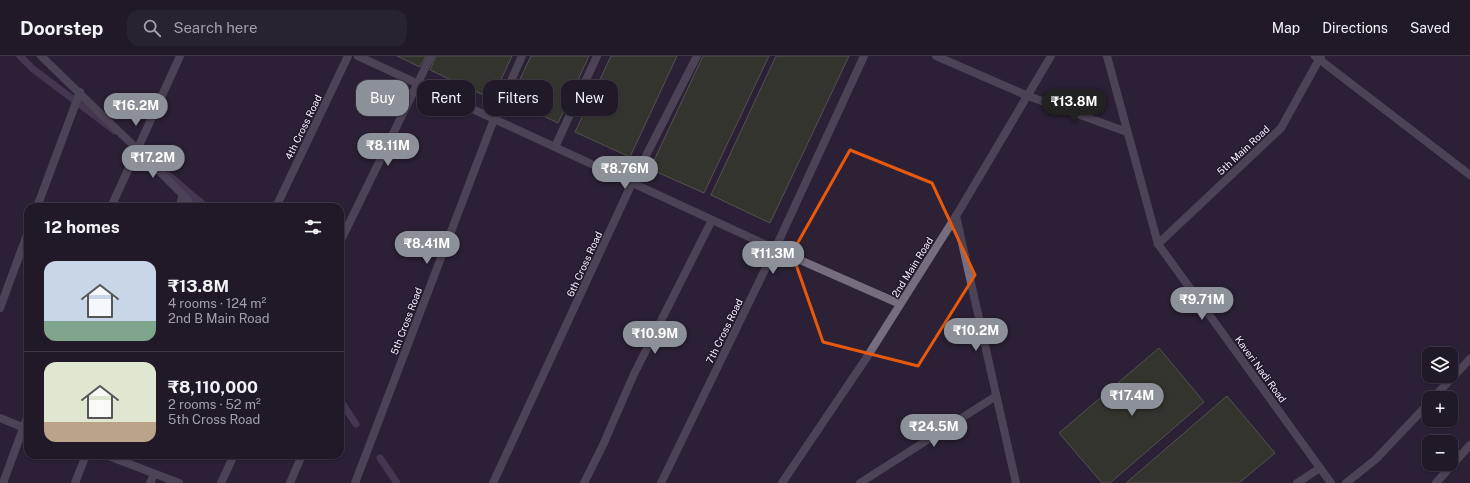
<!DOCTYPE html>
<html lang="en">
<head>
<meta charset="utf-8">
<style>
  :root { --surface:#211928; --page:#292230; --text:#f1f3f6; --muted:#a2a0a8; --line:#3e3845; --accent:#8c9099 }
  body { margin:0; font-family:"Public Sans",sans-serif; background:var(--page); color:var(--text); height:100vh; display:flex; flex-direction:column; font-size:15px; white-space:nowrap }
  * { box-sizing:border-box; margin:0 }
  p { font-size:13px; color:var(--muted) }
  .icon { flex:none; width:22px; height:22px; fill:none; stroke:currentColor; stroke-width:2; stroke-linecap:round; stroke-linejoin:round }
  .map { position:relative; flex:1; overflow:hidden }
  .details { position:absolute; left:24px; top:147px; width:320px; height:256px; display:flex; flex-direction:column; background:var(--surface); border-radius:12px; box-shadow:0 1px 3px #0004,0 0 0 1px var(--line) }
  .details>* { flex:none }
  .hud { position:absolute; left:356px; top:24px; width:380px; height:36px; display:flex; gap:8px }
  .controls { position:absolute; left:1422px; top:291px; display:grid; gap:8px }
  .controls a { display:grid; place-items:center; width:36px; height:36px; border-radius:8px; background:var(--surface); box-shadow:0 1px 3px #0004,0 0 0 1px var(--line); font-size:20px }
  .price { position:absolute; translate:-50% -34px; padding:0 9px; border-radius:14px; background:var(--accent); color:#fff; font-size:13px; line-height:26px; filter:drop-shadow(0 1px 2px #0008) }
  .price::after { content:''; position:absolute; left:50%; top:24px; width:12px; height:9px; margin-left:-6px; background:inherit; clip-path:polygon(0 0,100% 0,50% 100%) }
  .price.selected { background:#222; color:#fff }
  ul { padding:0; list-style:none }
  li { display:flex; align-items:center; gap:12px; height:100px; padding:0 20px }
  li+li { border-top:1px solid var(--line) }
  li span { display:grid; place-items:center; flex:none; width:112px; height:80px; border-radius:12px; color:#555 }
  li>.icon { margin-inline-start:auto }
  span .icon { width:48px; height:48px; fill:#fffc; stroke-width:1 }
  li b { font-size:17px }
  h2 { display:flex; justify-content:space-between; align-items:center; height:48px; padding:0 20px; font-size:17px }
  .pill { padding:0 14px; border-radius:12px; background:var(--surface); box-shadow:0 1px 3px #0004,0 0 0 1px var(--line); font-size:14px; line-height:36px }
  .pill.selected { background:var(--accent); color:#fff }
  header { display:flex; align-items:center; gap:24px; box-sizing:border-box; height:56px; padding:0 20px; background:var(--surface); border-bottom:1px solid var(--line) }
  header strong { font-size:19px }
  nav { display:flex; gap:22px; margin-inline-start:auto; font-size:14px }
  .search { width:280px; height:36px; background:var(--page); display:flex; align-items:center; gap:10px; box-sizing:border-box; padding:0 14px; border-radius:12px; color:var(--muted); font-size:15px }
  .map>svg:first-child { display:block }
  .lines { fill:none; stroke-linecap:round; stroke-linejoin:round }
  .stream { stroke:#645173; stroke-width:7 }
  .building { fill:#3e4c29; stroke:#808b71 }
  .minor { stroke:#766e7e; stroke-width:8 }
  .tertiary { stroke:#766e7e; stroke-width:8 }
  .marked { fill:none; stroke:#e8590c; stroke-width:3; stroke-linejoin:round }
  .labels { text-anchor:middle; stroke-width:3; stroke-linejoin:round; paint-order:stroke }
  .street-label { font-size:10px; fill:#f8f0fe; stroke:#22172b }
</style>
</head>
<body>
<header>
<strong>Doorstep</strong>
<div class="search"><svg class="icon" aria-label="search" viewBox="0 0 24 24"><circle cx="10" cy="10" r="6"/><path d="M15 15l6 6"/></svg>Search here</div>
<nav><a>Map</a><a>Directions</a><a>Saved</a></nav>
</header>
<div class="map">
<svg width="1470" height="427" viewBox="0 0 1470 427">
  <rect width="100%" height="100%" fill="#2c2135"/>
  <g class="lines">
    <g class="stream">
      <polyline points="20,0 33,13 115,75"/>
      <polyline points="166,117 206,151"/>
      <polyline points="340,344 356,368"/>
      <polyline points="380,402 397,427"/>
    </g>
  </g>
  <g class="building">
    <polygon points="397,0 426,0 420,11"/>
    <polygon points="436,0 512,0 492,43 430,14"/>
    <polygon points="531,0 589,0 558,67 510,44"/>
    <polygon points="611,0 677,0 630,101 575,76"/>
    <polygon points="703,0 769,0 704,137 650,113"/>
    <polygon points="776,0 849,0 770,167 711,139"/>
    <polygon points="1159,292 1204,346 1110,427 1102,427 1059,377"/>
    <polygon points="1227,340 1275,397 1239,427 1126,427"/>
  </g>
  <g class="lines">
    <g class="minor">
      <polyline points="41,0 137,93 183,139 193,151"/>
      <polyline points="358,0 775,193 900,248"/>
      <polyline points="936,0 1028,40 1127,76"/>
      <polyline points="1315,0 1470,119"/>
      <polyline points="555,91 597,0"/>
      <polyline points="37,151 80,36"/>
      <polyline points="111,151 180,0"/>
      <polyline points="179,151 183,139"/>
      <polyline points="276,151 348,0"/>
      <polyline points="956,160 1016,427"/>
      <polyline points="340,186 431,0"/>
      <polyline points="1158,188 1281,72 1321,0"/>
      <polyline points="0,252 28,176"/>
      <polyline points="1433,342 1470,303"/>
      <polyline points="0,362 27,373"/>
      <polyline points="106,399 179,427"/>
      <polyline points="3,427 28,359"/>
      <polyline points="75,427 86,399"/>
      <polyline points="150,427 154,418"/>
      <polyline points="221,427 234,399"/>
      <polyline points="290,427 302,399"/>
      <polyline points="355,427 494,63 522,0"/>
      <polyline points="493,427 632,127 697,0"/>
      <polyline points="584,427 603,389 634,318 712,164"/>
      <polyline points="661,427 775,193 864,0"/>
      <polyline points="782,427 867,301 956,160 1051,0"/>
      <polyline points="860,427 996,340"/>
      <polyline points="1297,427 1320,412"/>
      <polyline points="1346,427 1376,403 1429,347"/>
      <polyline points="1436,427 1470,389"/>
    </g>
    <polyline class="tertiary" points="1107,0 1158,188 1331,427"/>
  </g>
  <path d="M0 0H1470V427H0ZM 850,94 L 932,127 L 975,219 L 918,310 L 823,286 L 792,197 Z" fill="#2c2135" fill-opacity=".55" fill-rule="evenodd"/>
  <path class="marked" d="M 850,94 L 932,127 L 975,219 L 918,310 L 823,286 L 792,197 Z"/>
  <g class="labels">
    <g class="street-label">
      <text transform="translate(303 71) rotate(-64)" y="4">4th Cross Road</text>
      <text transform="translate(1243 94) rotate(-43)" y="4">5th Main Road</text>
      <text transform="translate(584 208) rotate(-65)" y="4">6th Cross Road</text>
      <text transform="translate(912 211) rotate(-58)" y="4">2nd Main Road</text>
      <text transform="translate(406 265) rotate(-69)" y="4">5th Cross Road</text>
      <text transform="translate(724 275) rotate(-64)" y="4">7th Cross Road</text>
      <text transform="translate(1261 313) rotate(54)" y="4">Kaveri Nadi Road</text>
    </g>
  </g>
</svg>
<div class="controls">
<a><svg class="icon" aria-label="layers" viewBox="0 0 24 24"><path d="M12 4l9 5-9 5-9-5zM3 14l9 5 9-5"/></svg></a>
<a>+</a>
<a>−</a>
</div>
<b class="price selected" style="left:1074px;top:67px">₹13.8M</b>
<b class="price" style="left:136px;top:71px">₹16.2M</b>
<b class="price" style="left:388px;top:111px">₹8.11M</b>
<b class="price" style="left:153px;top:123px">₹17.2M</b>
<b class="price" style="left:625px;top:134px">₹8.76M</b>
<b class="price" style="left:427px;top:209px">₹8.41M</b>
<b class="price" style="left:773px;top:219px">₹11.3M</b>
<b class="price" style="left:1202px;top:265px">₹9.71M</b>
<b class="price" style="left:976px;top:296px">₹10.2M</b>
<b class="price" style="left:655px;top:299px">₹10.9M</b>
<b class="price" style="left:1132px;top:361px">₹17.4M</b>
<b class="price" style="left:934px;top:392px">₹24.5M</b>
<div class="hud">
<a class="pill selected">Buy</a>
<a class="pill">Rent</a>
<a class="pill">Filters</a>
<a class="pill">New</a>
</div>
<section class="details">
<h2>12 homes<svg class="icon" aria-label="filters" viewBox="0 0 24 24"><path d="M4 7h16M4 17h16"/><circle cx="9" cy="7" r="2"/><circle cx="15" cy="17" r="2"/></svg></h2>
<ul>
<li><span style="background:linear-gradient(#c9d6e8 75%,#7fa58c 0)"><svg class="icon" aria-label="home" viewBox="0 0 24 24"><path d="M3 11l9-7 9 7M6 9v11h12V9"/></svg></span><div><b>₹13.8M</b><p>4 rooms · 124 m²</p><p>2nd B Main Road</p></div></li>
<li><span style="background:linear-gradient(#dfe7d0 75%,#b9a48a 0)"><svg class="icon" aria-label="home" viewBox="0 0 24 24"><path d="M3 11l9-7 9 7M6 9v11h12V9"/></svg></span><div><b>₹8,110,000</b><p>2 rooms · 52 m²</p><p>5th Cross Road</p></div></li>
</ul>
</section>
</div>
</body>
</html>
